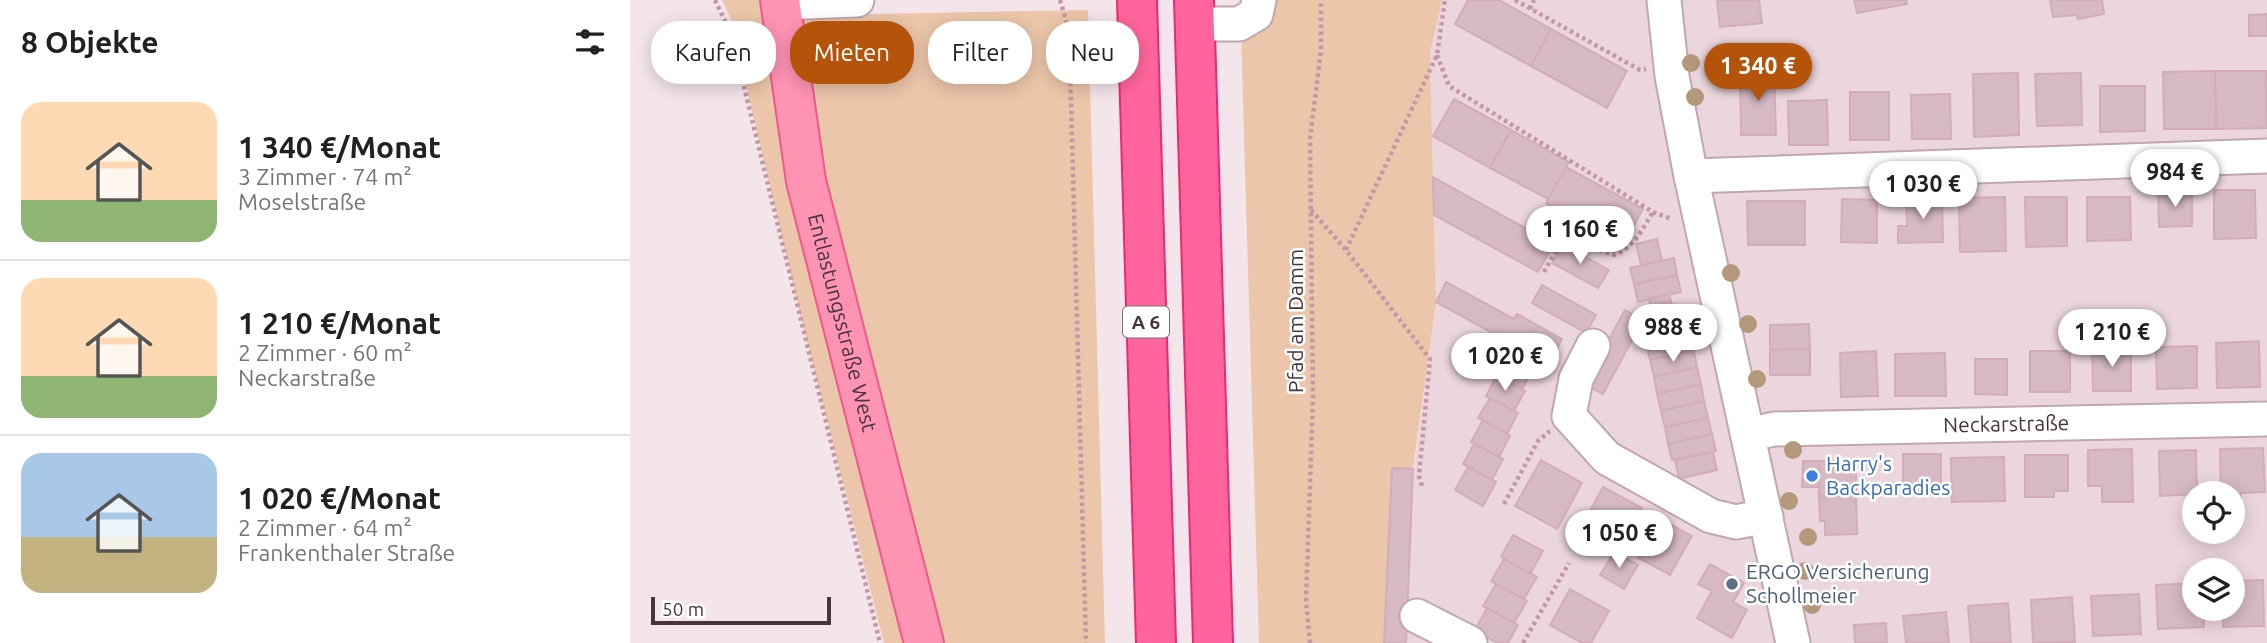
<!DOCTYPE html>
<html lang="de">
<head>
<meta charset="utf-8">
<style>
  :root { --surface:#fff; --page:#f6f6f6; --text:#202124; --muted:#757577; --line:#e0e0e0; --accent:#b45309 }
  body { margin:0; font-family:Ubuntu,sans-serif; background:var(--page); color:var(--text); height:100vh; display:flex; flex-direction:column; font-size:26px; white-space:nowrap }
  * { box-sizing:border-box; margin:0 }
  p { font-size:23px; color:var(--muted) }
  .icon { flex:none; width:38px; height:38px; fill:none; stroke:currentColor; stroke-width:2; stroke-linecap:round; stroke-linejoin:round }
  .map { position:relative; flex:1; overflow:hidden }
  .panel { display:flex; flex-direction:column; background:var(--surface); width:630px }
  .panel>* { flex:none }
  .guide { position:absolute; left:21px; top:21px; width:665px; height:63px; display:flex; gap:14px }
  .controls { position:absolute; left:1552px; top:481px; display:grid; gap:14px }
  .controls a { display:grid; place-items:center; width:63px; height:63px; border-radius:50%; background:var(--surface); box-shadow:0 4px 18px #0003; font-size:35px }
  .scale { position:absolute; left:21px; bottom:18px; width:180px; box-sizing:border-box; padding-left:7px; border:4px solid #47343c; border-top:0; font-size:19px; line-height:24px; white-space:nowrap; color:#47343c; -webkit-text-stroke:5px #fff; paint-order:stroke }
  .price { position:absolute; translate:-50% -60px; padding:0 16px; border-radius:24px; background:#fff; color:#222; font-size:23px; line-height:46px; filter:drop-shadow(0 2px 4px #0008) }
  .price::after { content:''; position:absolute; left:50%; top:42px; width:21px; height:16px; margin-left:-10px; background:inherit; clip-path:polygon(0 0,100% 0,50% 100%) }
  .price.current { background:var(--accent); color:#fff }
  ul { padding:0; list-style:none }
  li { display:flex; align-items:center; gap:21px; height:175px; padding:0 21px }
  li+li { border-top:2px solid var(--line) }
  li span { display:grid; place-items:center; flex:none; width:196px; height:140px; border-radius:21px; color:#555 }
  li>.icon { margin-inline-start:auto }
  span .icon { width:84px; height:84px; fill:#fffc; stroke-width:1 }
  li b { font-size:30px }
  h2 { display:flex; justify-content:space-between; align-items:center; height:84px; padding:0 21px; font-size:30px }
  .tag { padding:0 24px; border-radius:28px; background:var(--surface); box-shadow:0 4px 18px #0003; font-size:24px; line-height:63px }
  .tag.current { background:var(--accent); color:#fff }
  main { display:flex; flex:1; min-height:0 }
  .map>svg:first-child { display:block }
  .residential { fill:#ecd6de; fill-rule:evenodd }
  .green { fill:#ecc6aa }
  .building { fill:#d6b9c5; stroke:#d2acbb; stroke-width:2 }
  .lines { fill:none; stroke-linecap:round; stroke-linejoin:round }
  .minor-casing { stroke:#c0a7b0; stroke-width:37 }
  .major-casing { stroke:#ed5989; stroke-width:42 }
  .highway-casing { stroke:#ea2874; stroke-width:42 }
  .path { stroke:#c397a7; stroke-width:4.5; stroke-dasharray:3.5 3.5; stroke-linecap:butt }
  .minor { stroke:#fff; stroke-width:33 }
  .major { stroke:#ff93b4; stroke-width:38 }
  .highway { stroke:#ff659c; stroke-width:38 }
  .tree { fill:#b3987c }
  .shop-dot { fill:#3f7fe0; stroke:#fff; stroke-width:2.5 }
  .service-dot { fill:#5c6f8a; stroke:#fff; stroke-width:2.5 }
  .labels { text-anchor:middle; stroke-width:5; stroke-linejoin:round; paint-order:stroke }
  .shield { fill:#fff; stroke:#7e7176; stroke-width:2 }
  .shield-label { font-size:19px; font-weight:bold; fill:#47343c }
  .street-label { font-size:21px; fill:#47343c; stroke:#fff }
  .shop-label { font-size:21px; fill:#366cbe; stroke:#fff; text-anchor:start }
  .service-label { font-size:21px; fill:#4e5e75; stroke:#fff; text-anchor:start }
</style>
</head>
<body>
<main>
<section class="panel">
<h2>8 Objekte<svg class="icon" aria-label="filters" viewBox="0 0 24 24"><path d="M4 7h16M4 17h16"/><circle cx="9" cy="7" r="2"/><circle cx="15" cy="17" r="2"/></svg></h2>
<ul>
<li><span style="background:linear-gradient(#ffd9b3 70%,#8fb573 0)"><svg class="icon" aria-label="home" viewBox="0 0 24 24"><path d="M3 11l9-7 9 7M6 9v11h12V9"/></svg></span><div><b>1 340 €/Monat</b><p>3 Zimmer · 74 m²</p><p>Moselstraße</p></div></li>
<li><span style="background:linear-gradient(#ffd9b3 70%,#8fb573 0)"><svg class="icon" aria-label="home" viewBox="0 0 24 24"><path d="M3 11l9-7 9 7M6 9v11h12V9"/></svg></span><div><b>1 210 €/Monat</b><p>2 Zimmer · 60 m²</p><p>Neckarstraße</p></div></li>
<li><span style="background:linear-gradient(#a9c7e8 60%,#c2b280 0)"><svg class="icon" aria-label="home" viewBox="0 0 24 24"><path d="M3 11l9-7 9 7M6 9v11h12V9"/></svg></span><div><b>1 020 €/Monat</b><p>2 Zimmer · 64 m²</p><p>Frankenthaler Straße</p></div></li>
</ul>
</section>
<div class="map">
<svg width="1637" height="643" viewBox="0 0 1637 643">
  <rect width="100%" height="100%" fill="#f4e5ea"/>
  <path class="residential" d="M 812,0 L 1637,0 L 1637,643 L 754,643 L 762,468 L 784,469 L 806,303 L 800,53 ZM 1564,494 L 1603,494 L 1603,532 L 1564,532 ZM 1564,570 L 1603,570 L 1603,609 L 1564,609 Z"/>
  <g class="green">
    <polygon points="92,0 133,0 135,16 458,10 475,643 254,643 171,318 100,17"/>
    <polygon points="610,0 812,0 800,53 806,303 783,469 762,468 754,643 629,643"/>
  </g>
  <g class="building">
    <polygon points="838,0 869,0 921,29 901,66 825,24"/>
    <polygon points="1087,0 1129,0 1132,23 1090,27"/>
    <polygon points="1224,0 1276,0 1277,4 1227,13"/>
    <polygon points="1420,0 1472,0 1474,14 1448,19 1447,15 1423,17"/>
    <polygon points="1637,14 1637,36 1619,36 1619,15"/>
    <polygon points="921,29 997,71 977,108 901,66"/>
    <polygon points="1110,70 1144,70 1146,135 1111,135"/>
    <polygon points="1585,71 1636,71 1637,128 1586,129"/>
    <polygon points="1585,71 1586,129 1534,129 1533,72"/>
    <polygon points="1388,73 1389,135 1344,137 1343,74"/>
    <polygon points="1451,73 1452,125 1407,126 1405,74"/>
    <polygon points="1470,86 1515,86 1515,131 1470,132"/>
    <rect x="1220" y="92" width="39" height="48"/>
    <polygon points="1320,94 1321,139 1282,139 1281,95"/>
    <polygon points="824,99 881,130 860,168 803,136"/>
    <polygon points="1197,100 1198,145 1159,145 1158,101"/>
    <polygon points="881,130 939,162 918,199 860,168"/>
    <polygon points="936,167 1013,209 993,246 916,203"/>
    <polygon points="803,177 924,244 908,272 804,215"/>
    <polygon points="1584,190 1625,190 1626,238 1584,239"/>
    <polygon points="1562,191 1562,226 1529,227 1528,192"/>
    <polygon points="1312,197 1313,242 1268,243 1268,226 1277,226 1276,198"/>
    <polygon points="1375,197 1376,251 1330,252 1329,198"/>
    <polygon points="1395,197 1437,197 1437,246 1396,247"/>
    <polygon points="1457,197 1500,197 1501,240 1457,241"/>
    <polygon points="1212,199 1247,200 1247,243 1211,242"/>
    <polygon points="1117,201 1175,201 1175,245 1118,245"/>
    <polygon points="1027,239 1032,260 1011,265 1006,244"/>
    <polygon points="933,244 979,270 968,288 922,263"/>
    <polygon points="1044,258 1047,275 1004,284 1000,268"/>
    <polygon points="1047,275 1051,292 1008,302 1004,284"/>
    <polygon points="816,282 884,319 887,314 932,339 919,364 806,302"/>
    <polygon points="912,285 966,315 956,333 902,303"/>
    <polygon points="1039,294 1042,305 1021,310 1019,299"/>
    <polygon points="1042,305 1049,336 1028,341 1021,310"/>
    <polygon points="995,310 1013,320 973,394 954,384"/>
    <polygon points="1179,324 1180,349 1140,350 1140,325"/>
    <polygon points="1060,334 1064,351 1020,360 1016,343"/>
    <polygon points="1629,341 1630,387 1587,388 1586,343"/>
    <polygon points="1567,346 1567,388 1527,389 1526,347"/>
    <polygon points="1462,347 1501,347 1501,391 1463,391"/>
    <polygon points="877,349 905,365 892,389 864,373"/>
    <polygon points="1180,349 1180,375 1140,375 1140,350"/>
    <polygon points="1064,351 1067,367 1024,377 1020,360"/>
    <polygon points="1246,351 1248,396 1211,397 1210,353"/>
    <rect x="1400" y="351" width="40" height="41"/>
    <polygon points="1315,353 1316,396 1265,396 1265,354"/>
    <polygon points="1345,359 1377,359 1377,395 1345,394"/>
    <polygon points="1067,367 1071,384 1027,394 1024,377"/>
    <polygon points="867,375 895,391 884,411 856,396"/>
    <polygon points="1071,384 1074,401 1031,411 1027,394"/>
    <polygon points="860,398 888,413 877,434 848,418"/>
    <polygon points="1074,401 1078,418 1035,427 1031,411"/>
    <polygon points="1078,418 1082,434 1038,444 1035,427"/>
    <polygon points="853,420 880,436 869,457 841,442"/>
    <polygon points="1082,434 1086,451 1042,460 1038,444"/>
    <polygon points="844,444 873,459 862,480 833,464"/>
    <polygon points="1633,448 1635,492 1611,493 1611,501 1603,501 1603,494 1591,494 1590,449"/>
    <polygon points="1502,449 1503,502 1472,502 1472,486 1458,486 1458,450"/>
    <polygon points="1566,450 1567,494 1530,496 1529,451"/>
    <polygon points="1083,452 1087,470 1049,479 1045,460"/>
    <rect x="1273" y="454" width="38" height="41"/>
    <polygon points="1395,455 1438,455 1438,491 1424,491 1424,497 1395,497"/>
    <polygon points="1374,457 1375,501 1322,502 1321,458"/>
    <polygon points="911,460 952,483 927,529 885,506"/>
    <polygon points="1226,460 1226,496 1189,496 1189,461"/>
    <polygon points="1173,461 1189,461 1189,487 1172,487"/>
    <polygon points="838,467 866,482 853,506 825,490"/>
    <polygon points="762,468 783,469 776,643 754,643"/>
    <polygon points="973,487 1012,508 990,549 951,527"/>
    <polygon points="1189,496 1226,496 1227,534 1195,535 1195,521 1190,521"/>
    <polygon points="1028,518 1062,536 1040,575 1007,557"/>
    <polygon points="883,535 913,551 900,574 871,557"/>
    <polygon points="984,552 1008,565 994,589 970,575"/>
    <polygon points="874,559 907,577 894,599 861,581"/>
    <polygon points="1080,564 1114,583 1103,602 1117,610 1102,638 1067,618 1082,591 1068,584"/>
    <polygon points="1633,580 1634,626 1593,627 1593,609 1603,609 1603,581"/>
    <polygon points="1564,583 1564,609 1573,609 1574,627 1528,629 1526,585"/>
    <polygon points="866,584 897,601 884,623 853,606"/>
    <polygon points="940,589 979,611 961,643 952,643 920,625"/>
    <polygon points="1509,594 1511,634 1463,636 1461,596"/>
    <polygon points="1442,597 1445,642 1403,643 1401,600"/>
    <polygon points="1378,603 1381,643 1341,643 1338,606"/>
    <polygon points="857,608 888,625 878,643 867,643 845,630"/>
    <polygon points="1316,612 1319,643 1276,643 1273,616"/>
    <polygon points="1256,623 1257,643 1225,643 1224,625"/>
  </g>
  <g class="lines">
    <defs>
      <g id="minor">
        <polyline points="1034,0 1042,76 1061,176 1163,643"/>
        <polyline points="150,3 227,0"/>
        <polyline points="565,24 609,24 626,14 629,0"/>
        <polyline points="1061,176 1637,156"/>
        <polyline points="963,346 946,379 939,416 977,458 1081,516 1106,522 1136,516"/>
        <path id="s1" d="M 1118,435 L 1144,429 L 1637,419"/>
        <polyline points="787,616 840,643"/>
      </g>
      <g id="major">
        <path id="s2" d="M 150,0 L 176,181 L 294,643"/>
      </g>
      <g id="highway">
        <polyline points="507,0 526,643"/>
        <polyline points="564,0 583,643"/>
      </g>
    </defs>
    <use href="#minor" class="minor-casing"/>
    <use href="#major" class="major-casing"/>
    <use href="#highway" class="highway-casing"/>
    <g class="path">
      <polyline points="85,0 97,25 107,58 250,643"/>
      <polyline points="430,0 439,31 456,643"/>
      <polyline points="885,0 1010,70 1016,69"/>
      <polyline points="900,9 904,0"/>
      <polyline points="807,55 819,86 1023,212 1042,219"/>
      <polyline points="681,210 716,250 800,359 789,476 792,486"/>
      <polyline points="716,250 807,55 815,0"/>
      <path d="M 914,272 L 933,238 L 984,255 C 1004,247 1012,230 1023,212"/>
      <polyline points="874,504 908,441 920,431"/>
      <polyline points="680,643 676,601 683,397 680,139 691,50 691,0"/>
      <polyline points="893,643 939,563"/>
    </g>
    <use href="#minor" class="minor"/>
    <use href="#major" class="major"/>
    <use href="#highway" class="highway"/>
  </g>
  <g class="tree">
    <circle cx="1061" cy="63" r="9"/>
    <circle cx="1065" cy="97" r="9"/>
    <circle cx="1101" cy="273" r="9"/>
    <circle cx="1118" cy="324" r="9"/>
    <circle cx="1127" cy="379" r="9"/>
    <circle cx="1163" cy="450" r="9"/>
    <circle cx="1159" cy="501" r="9"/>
    <circle cx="1178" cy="537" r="9"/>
    <circle cx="1175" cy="571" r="9"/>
    <circle cx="1182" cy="605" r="9"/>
  </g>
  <circle class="shop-dot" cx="1182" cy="476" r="7"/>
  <circle class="service-dot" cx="1102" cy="584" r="7"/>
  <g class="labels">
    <rect class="shield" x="493" y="306.5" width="46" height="31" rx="5"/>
    <g class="shield-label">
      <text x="516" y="329">A 6</text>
    </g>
    <g class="street-label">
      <text transform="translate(666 321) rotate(-90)" y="7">Pfad am Damm</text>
      <text dy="7" stroke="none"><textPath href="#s2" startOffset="329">Entlastungsstraße West</textPath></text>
      <text dy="7" stroke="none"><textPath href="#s1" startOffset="259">Neckarstraße</textPath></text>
    </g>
    <g class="shop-label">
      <text x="1196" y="471">Harry's<tspan x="1196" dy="24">Backparadies</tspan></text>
    </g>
    <g class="service-label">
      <text x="1116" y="579">ERGO Versicherung<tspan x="1116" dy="24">Schollmeier</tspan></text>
    </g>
  </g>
</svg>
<div class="controls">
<a><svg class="icon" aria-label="locate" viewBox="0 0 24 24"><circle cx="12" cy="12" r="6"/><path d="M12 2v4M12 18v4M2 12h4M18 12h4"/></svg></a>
<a><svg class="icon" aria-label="layers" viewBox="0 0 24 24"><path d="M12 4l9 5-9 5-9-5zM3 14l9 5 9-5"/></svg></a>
</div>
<div class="scale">50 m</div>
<b class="price current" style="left:1128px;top:103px">1 340 €</b>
<b class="price" style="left:1545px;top:209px">984 €</b>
<b class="price" style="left:1293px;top:221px">1 030 €</b>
<b class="price" style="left:950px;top:266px">1 160 €</b>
<b class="price" style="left:1043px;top:364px">988 €</b>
<b class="price" style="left:1482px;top:369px">1 210 €</b>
<b class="price" style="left:875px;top:393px">1 020 €</b>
<b class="price" style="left:989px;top:570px">1 050 €</b>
<div class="guide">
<a class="tag">Kaufen</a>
<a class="tag current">Mieten</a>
<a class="tag">Filter</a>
<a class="tag">Neu</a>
</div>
</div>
</main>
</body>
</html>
